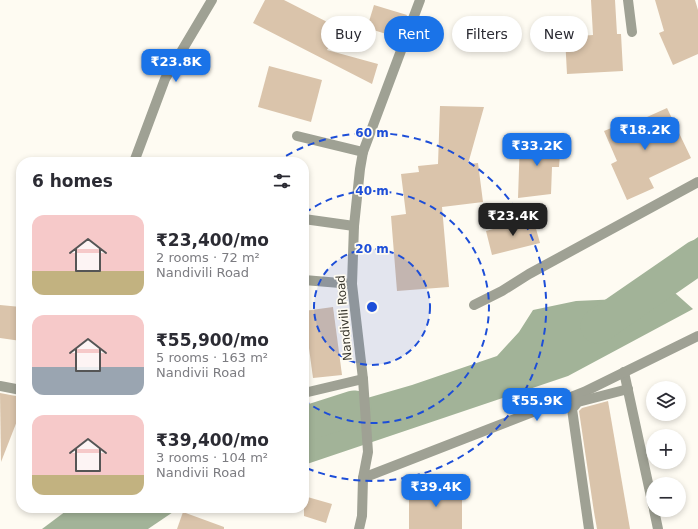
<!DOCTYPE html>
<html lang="en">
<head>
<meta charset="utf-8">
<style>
  :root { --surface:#fff; --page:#f7f7f7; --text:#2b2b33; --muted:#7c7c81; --accent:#1a73e8 }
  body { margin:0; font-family:"DejaVu Sans",sans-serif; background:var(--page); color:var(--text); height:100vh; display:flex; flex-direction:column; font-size:15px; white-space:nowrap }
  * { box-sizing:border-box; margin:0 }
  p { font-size:13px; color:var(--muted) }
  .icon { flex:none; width:22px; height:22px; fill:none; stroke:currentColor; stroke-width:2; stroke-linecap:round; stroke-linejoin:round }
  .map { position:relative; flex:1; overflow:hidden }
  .side { position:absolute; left:16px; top:157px; width:293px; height:356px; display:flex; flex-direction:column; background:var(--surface); border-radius:16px; box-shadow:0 2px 6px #0003 }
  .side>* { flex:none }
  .banner { position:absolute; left:321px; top:16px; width:317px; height:36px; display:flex; gap:8px }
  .buttons { position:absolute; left:646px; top:381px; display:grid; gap:8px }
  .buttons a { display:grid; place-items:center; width:40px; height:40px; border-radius:50%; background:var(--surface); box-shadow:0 2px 6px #0003; font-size:20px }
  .price { position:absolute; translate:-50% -34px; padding:0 9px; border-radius:8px; background:var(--accent); color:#fff; font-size:13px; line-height:26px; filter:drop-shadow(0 1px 2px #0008) }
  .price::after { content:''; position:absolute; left:50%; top:24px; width:12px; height:9px; margin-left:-6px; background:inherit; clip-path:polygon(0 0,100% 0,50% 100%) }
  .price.on { background:#222; color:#fff }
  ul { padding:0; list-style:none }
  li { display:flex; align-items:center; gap:12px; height:100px; padding:0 16px }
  li span { display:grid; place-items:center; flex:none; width:112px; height:80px; border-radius:12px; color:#555 }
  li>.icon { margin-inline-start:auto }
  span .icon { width:48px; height:48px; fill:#fffc; stroke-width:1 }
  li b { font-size:17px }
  h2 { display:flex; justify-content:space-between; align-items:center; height:48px; padding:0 16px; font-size:17px }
  .chip { padding:0 14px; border-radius:18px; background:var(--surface); box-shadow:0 2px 6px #0003; font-size:14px; line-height:36px }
  .chip.on { background:var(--accent); color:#fff }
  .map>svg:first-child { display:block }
  .water { fill:#a2b398 }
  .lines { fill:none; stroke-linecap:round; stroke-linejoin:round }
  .river { stroke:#a2b398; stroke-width:35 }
  .building { fill:#dac4ab }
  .minor { stroke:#9fa194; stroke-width:10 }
  .ring { fill:none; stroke:#1d4ed8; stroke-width:2; stroke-dasharray:7 5 }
  .labels { text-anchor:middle; stroke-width:3.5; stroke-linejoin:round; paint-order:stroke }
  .street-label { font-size:12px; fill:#3c3a31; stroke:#fefbf2 }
  .centre { fill:#1d4ed8; stroke:#fefbf2; stroke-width:2 }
  .ring-label { font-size:12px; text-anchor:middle; font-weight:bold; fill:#1d4ed8; stroke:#fefbf2; stroke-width:3.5; stroke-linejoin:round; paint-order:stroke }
</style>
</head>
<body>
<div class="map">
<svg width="698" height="529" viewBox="0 0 698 529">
  <rect width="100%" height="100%" fill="#fefbf2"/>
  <g class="water">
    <polygon points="698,237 698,277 675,293 693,309 568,376 304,465 304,424 343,405 412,385 497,356 519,332 533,310 576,301 642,298 688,244"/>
    <polygon points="70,508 179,508 148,529 42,529"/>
  </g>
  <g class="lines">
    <g class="river">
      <polyline points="598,326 698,257"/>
      <polyline points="304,424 354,408"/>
    </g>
  </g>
  <g class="building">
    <polygon points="265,0 284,0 339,28 327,50 378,64 372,84 253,23"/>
    <polygon points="591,0 615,0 617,34 621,34 623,71 567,74 565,37 593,35"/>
    <polygon points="655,0 695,0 698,10 698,54 673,65 659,33 664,31"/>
    <polygon points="374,5 407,15 399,38 367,28"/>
    <polygon points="269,66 322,80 311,122 258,107"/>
    <polygon points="440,106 484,107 468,164 478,163 483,202 442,207 449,287 397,291 391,216 406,214 401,174 419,172 418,166 438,164"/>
    <polygon points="667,108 691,158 649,178 654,188 627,200 611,164 617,161 604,131 626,122 627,126"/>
    <polygon points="520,139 561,141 559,167 552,167 551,194 518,198"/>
    <polygon points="533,218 540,243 492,255 486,231"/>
    <polygon points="0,305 21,307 21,341 0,338"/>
    <polygon points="333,307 342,375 313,378 304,311"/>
    <polygon points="0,393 21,397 17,421 1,462"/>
    <polygon points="608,401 630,529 597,529 594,512 579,411 582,408"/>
    <rect x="409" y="488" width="53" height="41"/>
    <polygon points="304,496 332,504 326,523 304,516"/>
    <polygon points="183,512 224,527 224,529 177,529"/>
  </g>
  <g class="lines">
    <g class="minor">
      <polyline points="628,0 632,32"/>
      <polyline points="297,136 363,152"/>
      <polyline points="134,162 165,79 212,0"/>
      <polyline points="304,219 354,226"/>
      <polyline points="304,280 352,284"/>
      <polyline points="474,305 502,291 529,274 698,182"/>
      <polyline points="624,372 653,506"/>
      <polyline points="0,386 21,390"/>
      <polyline points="304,393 363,379"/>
      <polyline points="363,478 584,392 698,336"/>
      <polyline points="654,510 658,529"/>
      <polyline points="359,529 362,516 363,478 368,452 363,379 352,284 354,226 360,169 363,152 420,0"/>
      <polyline points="589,529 572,409 578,402 628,389"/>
    </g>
  </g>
  <circle cx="372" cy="307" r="58" fill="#1d4ed8" fill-opacity=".12"/>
  <g class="ring">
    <circle cx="372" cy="307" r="58"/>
    <path d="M305 213A116 116 0 1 1 305 401"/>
    <path d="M276 162A174 174 0 1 1 304 467"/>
  </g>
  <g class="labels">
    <g class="street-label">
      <text transform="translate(344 318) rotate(-95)" y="4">Nandivili Road</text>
    </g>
  </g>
  <circle cx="372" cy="307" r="6" class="centre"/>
  <g class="ring-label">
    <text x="372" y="137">60 m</text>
    <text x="372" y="195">40 m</text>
    <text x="372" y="253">20 m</text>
  </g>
</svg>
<div class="buttons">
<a><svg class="icon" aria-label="layers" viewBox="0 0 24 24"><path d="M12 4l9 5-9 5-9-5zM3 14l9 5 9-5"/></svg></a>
<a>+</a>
<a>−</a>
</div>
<b class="price" style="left:176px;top:83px">₹23.8K</b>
<b class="price" style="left:645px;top:151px">₹18.2K</b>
<b class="price" style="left:537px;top:167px">₹33.2K</b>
<b class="price on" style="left:513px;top:237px">₹23.4K</b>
<b class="price" style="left:537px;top:422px">₹55.9K</b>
<b class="price" style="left:436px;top:508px">₹39.4K</b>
<div class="banner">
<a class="chip">Buy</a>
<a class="chip on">Rent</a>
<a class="chip">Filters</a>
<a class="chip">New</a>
</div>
<section class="side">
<h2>6 homes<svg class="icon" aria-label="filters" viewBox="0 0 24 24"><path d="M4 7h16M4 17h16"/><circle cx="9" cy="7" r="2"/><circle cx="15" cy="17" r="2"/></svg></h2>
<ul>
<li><span style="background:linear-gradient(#f6c9c9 70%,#c2b280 0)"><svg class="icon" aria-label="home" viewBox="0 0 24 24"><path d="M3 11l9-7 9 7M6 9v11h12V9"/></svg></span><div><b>₹23,400/mo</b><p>2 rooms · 72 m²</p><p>Nandivili Road</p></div></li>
<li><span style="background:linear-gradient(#f6c9c9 65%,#9aa5b1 0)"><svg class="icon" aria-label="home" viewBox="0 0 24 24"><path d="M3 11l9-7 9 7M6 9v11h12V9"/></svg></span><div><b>₹55,900/mo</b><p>5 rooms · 163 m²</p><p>Nandivii Road</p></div></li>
<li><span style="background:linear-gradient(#f6c9c9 75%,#c2b280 0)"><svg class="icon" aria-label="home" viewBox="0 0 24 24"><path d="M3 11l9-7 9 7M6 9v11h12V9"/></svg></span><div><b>₹39,400/mo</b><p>3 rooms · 104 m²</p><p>Nandivii Road</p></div></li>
</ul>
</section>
</div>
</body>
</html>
